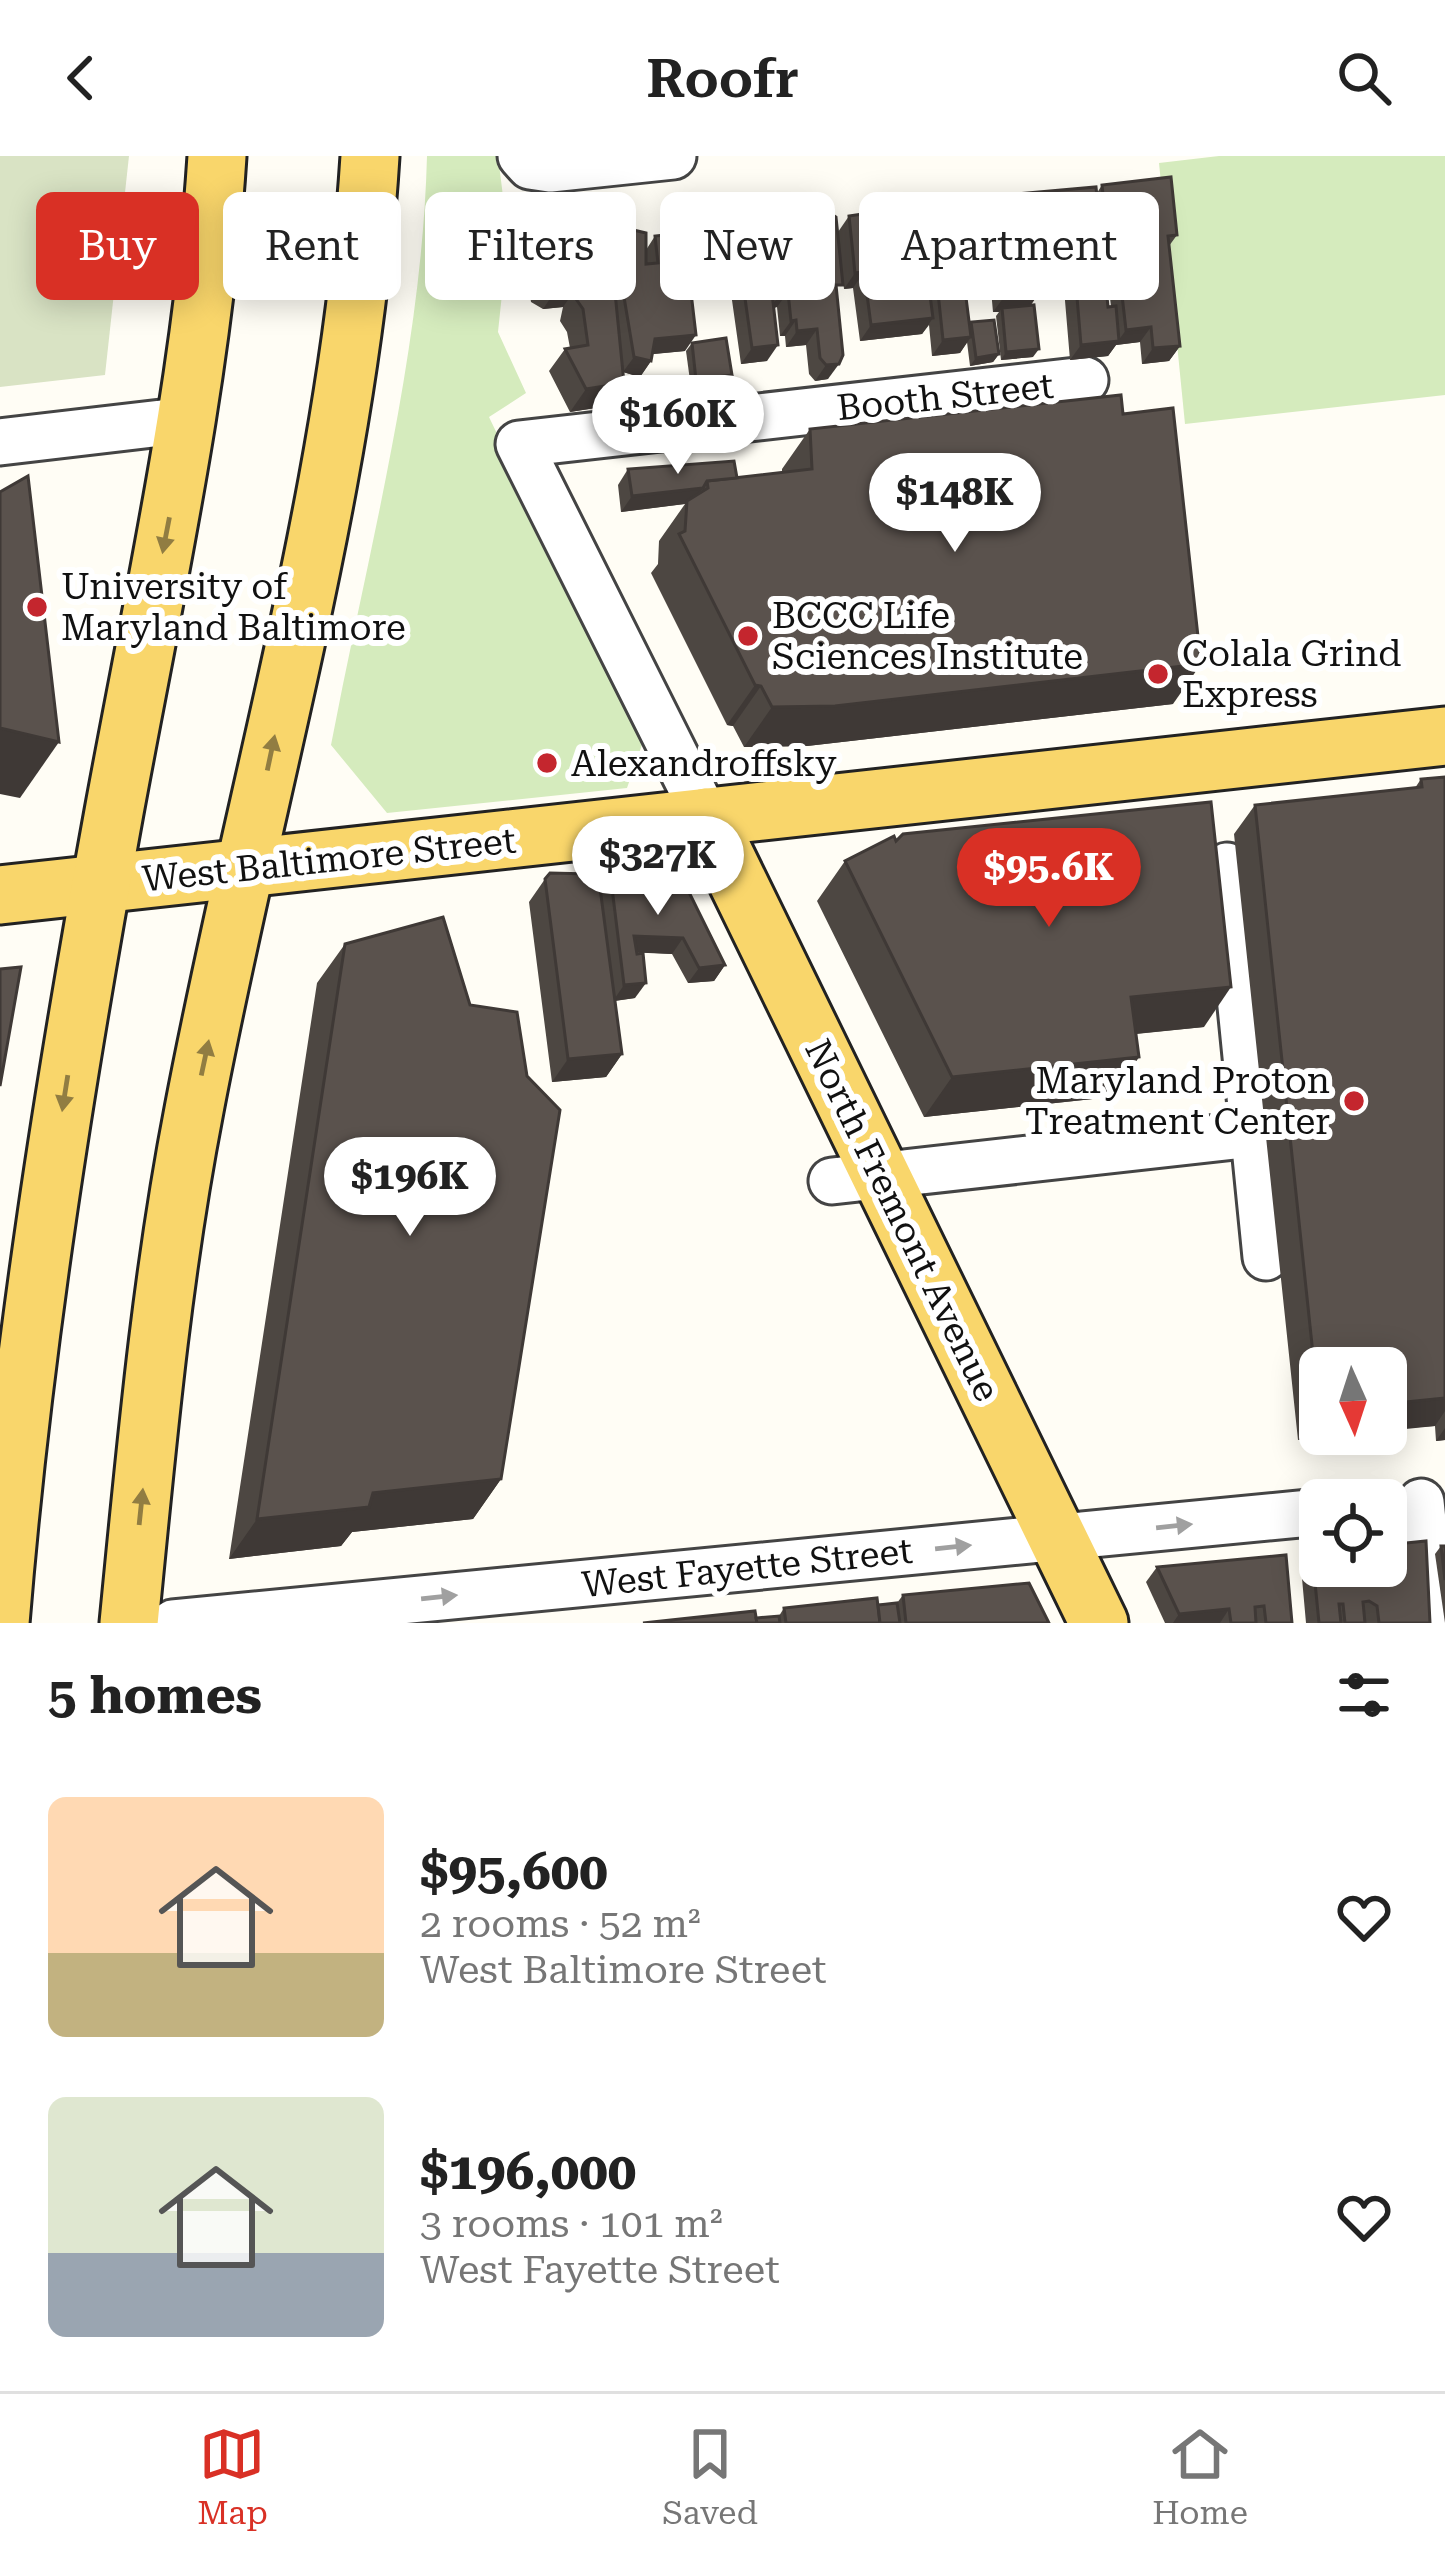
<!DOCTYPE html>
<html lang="en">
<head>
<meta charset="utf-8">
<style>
  :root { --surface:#fff; --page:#f6f6f6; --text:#222; --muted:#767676; --line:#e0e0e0; --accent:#d93025 }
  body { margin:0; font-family:"Roboto Serif",serif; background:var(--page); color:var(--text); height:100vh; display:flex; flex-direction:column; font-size:45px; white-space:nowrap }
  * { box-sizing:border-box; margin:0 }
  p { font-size:39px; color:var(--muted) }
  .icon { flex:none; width:66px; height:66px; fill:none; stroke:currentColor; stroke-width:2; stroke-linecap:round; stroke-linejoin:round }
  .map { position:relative; height:1467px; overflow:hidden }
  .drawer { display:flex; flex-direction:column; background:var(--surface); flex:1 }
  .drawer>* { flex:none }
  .top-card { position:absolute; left:36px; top:36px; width:1374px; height:108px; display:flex; gap:24px }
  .needle { width:78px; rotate:177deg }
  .controls { position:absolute; left:1299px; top:1191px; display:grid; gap:24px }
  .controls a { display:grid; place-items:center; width:108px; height:108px; border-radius:18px; background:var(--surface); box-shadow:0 6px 30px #0003; font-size:60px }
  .price { position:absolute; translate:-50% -102px; padding:0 27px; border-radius:42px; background:#fff; color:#222; font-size:39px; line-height:78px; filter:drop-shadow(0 3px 6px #0008) }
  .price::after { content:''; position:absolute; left:50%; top:72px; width:36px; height:27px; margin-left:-18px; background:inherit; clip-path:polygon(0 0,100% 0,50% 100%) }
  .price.current { background:var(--accent); color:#fff }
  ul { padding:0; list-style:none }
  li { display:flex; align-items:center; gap:36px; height:300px; padding:0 48px }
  li span { display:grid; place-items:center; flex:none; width:336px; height:240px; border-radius:18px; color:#555 }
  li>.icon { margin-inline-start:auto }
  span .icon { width:144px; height:144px; fill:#fffc; stroke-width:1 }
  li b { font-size:51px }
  h2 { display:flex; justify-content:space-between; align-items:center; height:144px; padding:0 48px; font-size:51px }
  .chip { padding:0 42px; border-radius:18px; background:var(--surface); box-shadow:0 6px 30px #0003; font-size:42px; line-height:108px }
  .chip.current { background:var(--accent); color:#fff }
  header { display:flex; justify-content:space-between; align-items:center; height:156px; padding:0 48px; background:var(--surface); font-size:54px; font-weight:600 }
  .tab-bar { display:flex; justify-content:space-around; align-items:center; height:168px; border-top:3px solid var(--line); background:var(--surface); font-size:33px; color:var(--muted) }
  .tab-bar a { display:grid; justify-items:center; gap:6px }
  .tab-bar .current { color:var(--accent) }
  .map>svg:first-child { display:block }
  .green { fill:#d5ebbd }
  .cemetery { fill:#d9e3c4 }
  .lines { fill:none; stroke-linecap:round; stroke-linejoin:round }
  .minor-casing { stroke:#444; stroke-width:51 }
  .major-casing { stroke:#222; stroke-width:63 }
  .minor { stroke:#fff; stroke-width:45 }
  .major { stroke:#f9d66b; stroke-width:57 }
  .wall { fill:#4d4742; fill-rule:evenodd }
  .shaded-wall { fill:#3f3936 }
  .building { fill:#5a524d; stroke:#3f3936; stroke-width:3 }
  .oneway { fill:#917d42 }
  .oneway2 { fill:#a0a0a0 }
  .poi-dot { fill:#c4262e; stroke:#fff; stroke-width:4.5 }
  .labels { text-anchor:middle; stroke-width:12; stroke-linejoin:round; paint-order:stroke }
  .street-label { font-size:36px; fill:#111; stroke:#fff }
  .poi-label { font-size:36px; fill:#111; stroke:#fff; text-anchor:start }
</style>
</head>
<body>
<header><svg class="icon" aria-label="back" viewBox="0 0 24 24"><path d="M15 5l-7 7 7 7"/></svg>Roofr<svg class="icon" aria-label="search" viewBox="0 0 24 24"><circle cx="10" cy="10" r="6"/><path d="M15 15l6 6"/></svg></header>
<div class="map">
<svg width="1445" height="1467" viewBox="0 0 1445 1467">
  <rect width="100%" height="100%" fill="#fffdf5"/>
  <g class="green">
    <path d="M 427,0 L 498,0 L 508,81 L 498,176 L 526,237 L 489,261 L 644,583 L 627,632 L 387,657 L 331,589 C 368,395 422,197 427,0 Z"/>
    <polygon points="1219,0 1445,0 1445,239 1185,268 1159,7"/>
  </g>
  <polygon class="cemetery" points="0,0 129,0 105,219 0,231"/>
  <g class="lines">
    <defs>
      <g id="minor">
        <polyline points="521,0 530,10 550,13 673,0"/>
        <polyline points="0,286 187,264"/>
        <polyline points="706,661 519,288 1085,224"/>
        <polyline points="1227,710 1266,1101"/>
        <polyline points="832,1025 1253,978"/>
        <polyline points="1421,1346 1434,1467"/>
        <polyline points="173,1467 1320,1356"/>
      </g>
      <g id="major">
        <polyline points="706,661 1099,1467"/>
        <polyline points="0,739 1445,580"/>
        <path d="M 0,1467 C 22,1194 65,925 114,656 C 154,438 203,221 217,0"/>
        <path d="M 129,1467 C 146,1295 161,1124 194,954 C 254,636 350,324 370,0"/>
      </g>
    </defs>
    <use href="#minor" class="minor-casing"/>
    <use href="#major" class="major-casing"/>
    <use href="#minor" class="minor"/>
    <use href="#major" class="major"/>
  </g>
  <g class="wall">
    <path d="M 1102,29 L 1177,79 L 1169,90 L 1180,190 L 1169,205 L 1142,208 L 1140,186 L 1116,189 L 1108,200 L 1070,204 L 1063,121 L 1038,123 L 1039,137 L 1031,149 L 1033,201 L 1001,204 L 996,160 L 999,156 L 993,156 L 984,56 L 995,40 L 1097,37 ZM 1103,102 L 1105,102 L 1111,150 L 1108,151 Z"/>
    <polygon points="849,60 973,85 982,105 971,121 964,123 969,169 971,166 999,198 993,206 970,210 967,186 960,197 932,200 929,169 922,178 860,185 853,132 844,133 838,76"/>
    <polygon points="773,66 837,138 828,223 815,225 809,218 806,189 786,191 785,180 780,180 777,151 774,152 767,205 741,208 730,130 718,128 713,88 724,73 765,77"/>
    <polygon points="613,80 646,94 655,80 685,195 652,198 651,205 640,221 623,216 624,227 608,250 570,256 549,215 565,193 570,192 567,176 560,165 563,151 543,153 531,146 525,106 541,83 610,83"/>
    <polygon points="692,187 726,227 691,232 686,195"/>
    <polygon points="1123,258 1173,548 807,590 744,591 733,570 727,569 651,417 658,408 659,385 685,348 621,356 618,329 628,313 737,322 782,317 782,313 810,273"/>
    <polygon points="1445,621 1445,1284 1436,1285 1435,1270 1320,1278 1298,1284 1234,678 1255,649 1415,632 1421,623"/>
    <polygon points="896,685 1204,871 1136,878 1139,901 1111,941 924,961 817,745 845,705"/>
    <polygon points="610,716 725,809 714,825 688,827 672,798 637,796 635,842 615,845 622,898 606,921 552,926 529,746 545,723 601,729"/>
    <polygon points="345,788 501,1323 473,1363 352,1376 341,1390 229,1403 317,827"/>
    <polygon points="1441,1390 1445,1390 1445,1467 1435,1398"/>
    <polygon points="1312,1396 1430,1467 1366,1467 1365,1465 1365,1467 1306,1467 1301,1411"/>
    <polygon points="1286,1399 1292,1467 1165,1467 1146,1426 1157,1411"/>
    <polygon points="903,1439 1049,1467 643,1467 779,1460 784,1452 897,1447"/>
  </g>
  <g class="shaded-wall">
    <polygon points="1108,87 1116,87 1105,102 1097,103"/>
    <polygon points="982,105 971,121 951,126 962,110"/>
    <polygon points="1074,105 1063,121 1026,124 1037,108"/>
    <polygon points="729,112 741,114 730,130 718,128"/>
    <polygon points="864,116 853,132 844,133 855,117"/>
    <polygon points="579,128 563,151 543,153 558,131"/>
    <polygon points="788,136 777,151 770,152 781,137"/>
    <polygon points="1039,137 1028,152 1002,152 999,156 993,156 1004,141"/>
    <polygon points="933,162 922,178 860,185 871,169"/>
    <polygon points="796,164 785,180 780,180 791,165"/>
    <polygon points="1151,171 1140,186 1116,189 1108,200 1070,204 1081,189 1118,185 1126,174"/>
    <polygon points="817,173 806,189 786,191 797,175"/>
    <polygon points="696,179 685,195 644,199 655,183"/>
    <polygon points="971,181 960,197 932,200 943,184"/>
    <polygon points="778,189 767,205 741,208 752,192"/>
    <polygon points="1180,190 1169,205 1142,208 1153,192"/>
    <polygon points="1039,193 1033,201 1001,204 1006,196"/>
    <polygon points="999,198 993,206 970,210 976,202"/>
    <polygon points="634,201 651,205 640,221 623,216"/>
    <polygon points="839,208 828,223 815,225 826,209"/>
    <polygon points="732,219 726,227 691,232 696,224"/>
    <polygon points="624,227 608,250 570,256 586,233"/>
    <polygon points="703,332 692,347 621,356 632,340"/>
    <polygon points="1201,508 1173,548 807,590 744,591 772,551"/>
    <polygon points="755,529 761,530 733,570 727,569"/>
    <polygon points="0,572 59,586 20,642 0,638"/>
    <polygon points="634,780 683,782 672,798 624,796"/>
    <polygon points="725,809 714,825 688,827 699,812"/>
    <polygon points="646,827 635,842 613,845 624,829"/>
    <polygon points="1231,831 1204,871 1103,881 1131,841"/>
    <polygon points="622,898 606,921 552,926 568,903"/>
    <polygon points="1139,901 1111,941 924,961 952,921"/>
    <polygon points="1445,1242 1445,1255 1435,1270 1386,1275 1386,1248"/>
    <polygon points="1319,1255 1320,1278 1357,1278 1298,1284"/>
    <polygon points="1445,1272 1445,1284 1436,1285"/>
    <polygon points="501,1323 473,1363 352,1376 341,1390 229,1403 257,1363 373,1337"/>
    <polygon points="1229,1453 1220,1467 1173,1467 1179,1458"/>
  </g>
  <g class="building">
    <polygon points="1171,21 1177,79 1168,80 1180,190 1153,192 1151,171 1126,174 1116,87 1108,87 1102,29"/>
    <polygon points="1096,31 1108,151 1116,150 1119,185 1081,189 1074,105 1037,108 1039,137 1004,141 995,40"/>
    <polygon points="969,42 973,85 982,105 962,110 971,181 943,184 935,108 926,109 933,162 871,169 864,116 855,117 849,60"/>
    <polygon points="821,51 836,61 843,129 836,129 843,199 839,208 826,209 820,202 817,173 797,175 796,164 791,165 788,136 781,137 773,66 805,62"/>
    <polygon points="750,58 764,68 778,189 752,192 741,114 729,112 724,73 736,71"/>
    <polygon points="592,69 609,76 624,227 586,233 565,193 588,189 583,153 576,143 579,128 558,131 547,123 541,83 556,74 580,78"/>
    <polygon points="625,72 646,77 646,108 658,107 655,80 684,77 696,179 655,183 651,205 634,201 622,129 615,130 613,112 619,111 613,80"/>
    <polygon points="1034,149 1039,193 1006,196 1002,152"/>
    <polygon points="994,164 999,198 976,202 971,166"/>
    <polygon points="726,182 732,219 696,224 692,187"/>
    <polygon points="1121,239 1123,258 1173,252 1201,508 835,550 772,551 761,530 755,529 679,378 685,375 687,345 708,332 707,325 812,313 810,273"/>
    <polygon points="734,305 737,322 707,325 703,332 632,340 628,313"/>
    <polygon points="28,320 59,586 0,572 0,336"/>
    <polygon points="1445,621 1445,1242 1386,1248 1386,1212 1320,1212 1319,1255 1255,649 1422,631 1421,623"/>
    <polygon points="1211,646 1231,831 1131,841 1139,901 952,921 845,705 894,680 896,685 903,678"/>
    <polygon points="599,712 605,718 600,732 622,898 568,903 545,723 550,717 591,718"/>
    <polygon points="677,712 725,809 699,812 683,782 634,780 637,798 643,797 646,827 624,829 610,716"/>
    <polygon points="443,761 470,849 517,856 527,920 560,954 501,1323 373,1337 369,1351 257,1363 345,788"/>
    <polygon points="21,811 0,930 0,813"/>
    <polygon points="1426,1385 1430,1467 1379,1467 1377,1450 1369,1445 1363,1446 1365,1467 1345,1467 1343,1448 1339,1448 1341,1467 1319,1467 1312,1396 1320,1395 1320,1410 1386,1410 1386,1389"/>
    <polygon points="1441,1390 1445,1390 1445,1424"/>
    <polygon points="1286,1399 1292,1467 1266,1467 1264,1450 1255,1451 1256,1467 1231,1467 1229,1453 1179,1458 1157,1411"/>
    <polygon points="1029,1427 1049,1467 906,1467 903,1439"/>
    <polygon points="877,1442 880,1467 786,1467 784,1452"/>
    <polygon points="897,1447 900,1467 880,1467 878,1449"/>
    <polygon points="755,1455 757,1467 643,1467"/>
    <polygon points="779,1460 780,1467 757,1467 756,1462"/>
  </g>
  <defs><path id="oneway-solid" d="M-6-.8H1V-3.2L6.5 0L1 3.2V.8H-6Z" transform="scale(3)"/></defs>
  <g class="oneway">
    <use href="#oneway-solid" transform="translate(166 379) rotate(101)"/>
    <use href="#oneway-solid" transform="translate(271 597) rotate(-78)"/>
    <use href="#oneway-solid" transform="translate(205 902) rotate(-78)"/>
    <use href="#oneway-solid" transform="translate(65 937) rotate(99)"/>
    <use href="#oneway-solid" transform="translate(141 1351) rotate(-84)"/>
  </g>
  <g class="oneway2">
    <use href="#oneway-solid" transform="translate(1174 1370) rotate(-6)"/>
    <use href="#oneway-solid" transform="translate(953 1391) rotate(-6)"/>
    <use href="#oneway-solid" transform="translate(439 1441) rotate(-6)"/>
  </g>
  <g class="poi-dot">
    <circle cx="37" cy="451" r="12"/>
    <circle cx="748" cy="480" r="12"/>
    <circle cx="1158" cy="518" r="12"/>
    <circle cx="547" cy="607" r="12"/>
    <circle cx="1354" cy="945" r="12"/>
  </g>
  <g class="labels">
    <g class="street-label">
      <text transform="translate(945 240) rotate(-6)" y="13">Booth Street</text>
      <text transform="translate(329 703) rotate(-6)" y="13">West Baltimore Street</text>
      <text transform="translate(903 1064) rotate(64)" y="13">North Fremont Avenue</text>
      <text transform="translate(747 1411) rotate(-6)" y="13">West Fayette Street</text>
    </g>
    <g class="poi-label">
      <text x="61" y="443">University of<tspan x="61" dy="41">Maryland Baltimore</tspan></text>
      <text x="772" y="472">BCCC Life<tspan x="772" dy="41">Sciences Institute</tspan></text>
      <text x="1182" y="510">Colala Grind<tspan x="1182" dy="41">Express</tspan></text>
      <text x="571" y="620">Alexandroffsky</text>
      <text x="1330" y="937" text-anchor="end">Maryland Proton<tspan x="1330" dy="41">Treatment Center</tspan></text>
    </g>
  </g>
</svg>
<div class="controls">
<a><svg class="needle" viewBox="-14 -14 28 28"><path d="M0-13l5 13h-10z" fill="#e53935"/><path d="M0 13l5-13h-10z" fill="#767676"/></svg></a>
<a><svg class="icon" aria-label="locate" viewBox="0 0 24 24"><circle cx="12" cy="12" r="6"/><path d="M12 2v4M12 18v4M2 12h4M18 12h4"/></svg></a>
</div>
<b class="price" style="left:678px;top:321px">$160K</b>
<b class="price" style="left:955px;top:399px">$148K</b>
<b class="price" style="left:658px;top:762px">$327K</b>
<b class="price current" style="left:1049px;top:774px">$95.6K</b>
<b class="price" style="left:410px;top:1083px">$196K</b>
<div class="top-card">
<a class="chip current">Buy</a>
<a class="chip">Rent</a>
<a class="chip">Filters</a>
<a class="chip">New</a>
<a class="chip">Apartment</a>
</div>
</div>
<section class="drawer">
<h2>5 homes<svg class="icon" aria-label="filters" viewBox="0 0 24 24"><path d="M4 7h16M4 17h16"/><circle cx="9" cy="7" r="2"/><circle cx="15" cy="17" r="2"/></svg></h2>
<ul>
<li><span style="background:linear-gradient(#ffd9b3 65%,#c2b280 0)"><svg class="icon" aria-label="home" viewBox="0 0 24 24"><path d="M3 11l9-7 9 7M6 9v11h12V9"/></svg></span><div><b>$95,600</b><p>2 rooms · 52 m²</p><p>West Baltimore Street</p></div><svg class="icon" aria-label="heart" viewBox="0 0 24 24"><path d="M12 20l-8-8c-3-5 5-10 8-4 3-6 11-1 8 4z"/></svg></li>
<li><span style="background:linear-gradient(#dfe7d0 65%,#9aa5b1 0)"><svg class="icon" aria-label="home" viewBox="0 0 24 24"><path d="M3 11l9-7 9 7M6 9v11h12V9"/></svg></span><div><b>$196,000</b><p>3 rooms · 101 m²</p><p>West Fayette Street</p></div><svg class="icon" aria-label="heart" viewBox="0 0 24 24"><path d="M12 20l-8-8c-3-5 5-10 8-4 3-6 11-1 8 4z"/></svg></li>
</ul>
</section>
<nav class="tab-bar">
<a class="current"><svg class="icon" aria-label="map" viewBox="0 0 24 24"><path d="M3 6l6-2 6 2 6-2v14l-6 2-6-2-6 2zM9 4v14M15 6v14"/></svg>Map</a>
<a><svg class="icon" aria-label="saved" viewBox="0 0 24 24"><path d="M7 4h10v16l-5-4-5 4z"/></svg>Saved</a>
<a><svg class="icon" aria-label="home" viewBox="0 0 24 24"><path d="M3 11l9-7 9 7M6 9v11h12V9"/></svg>Home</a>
</nav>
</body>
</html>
